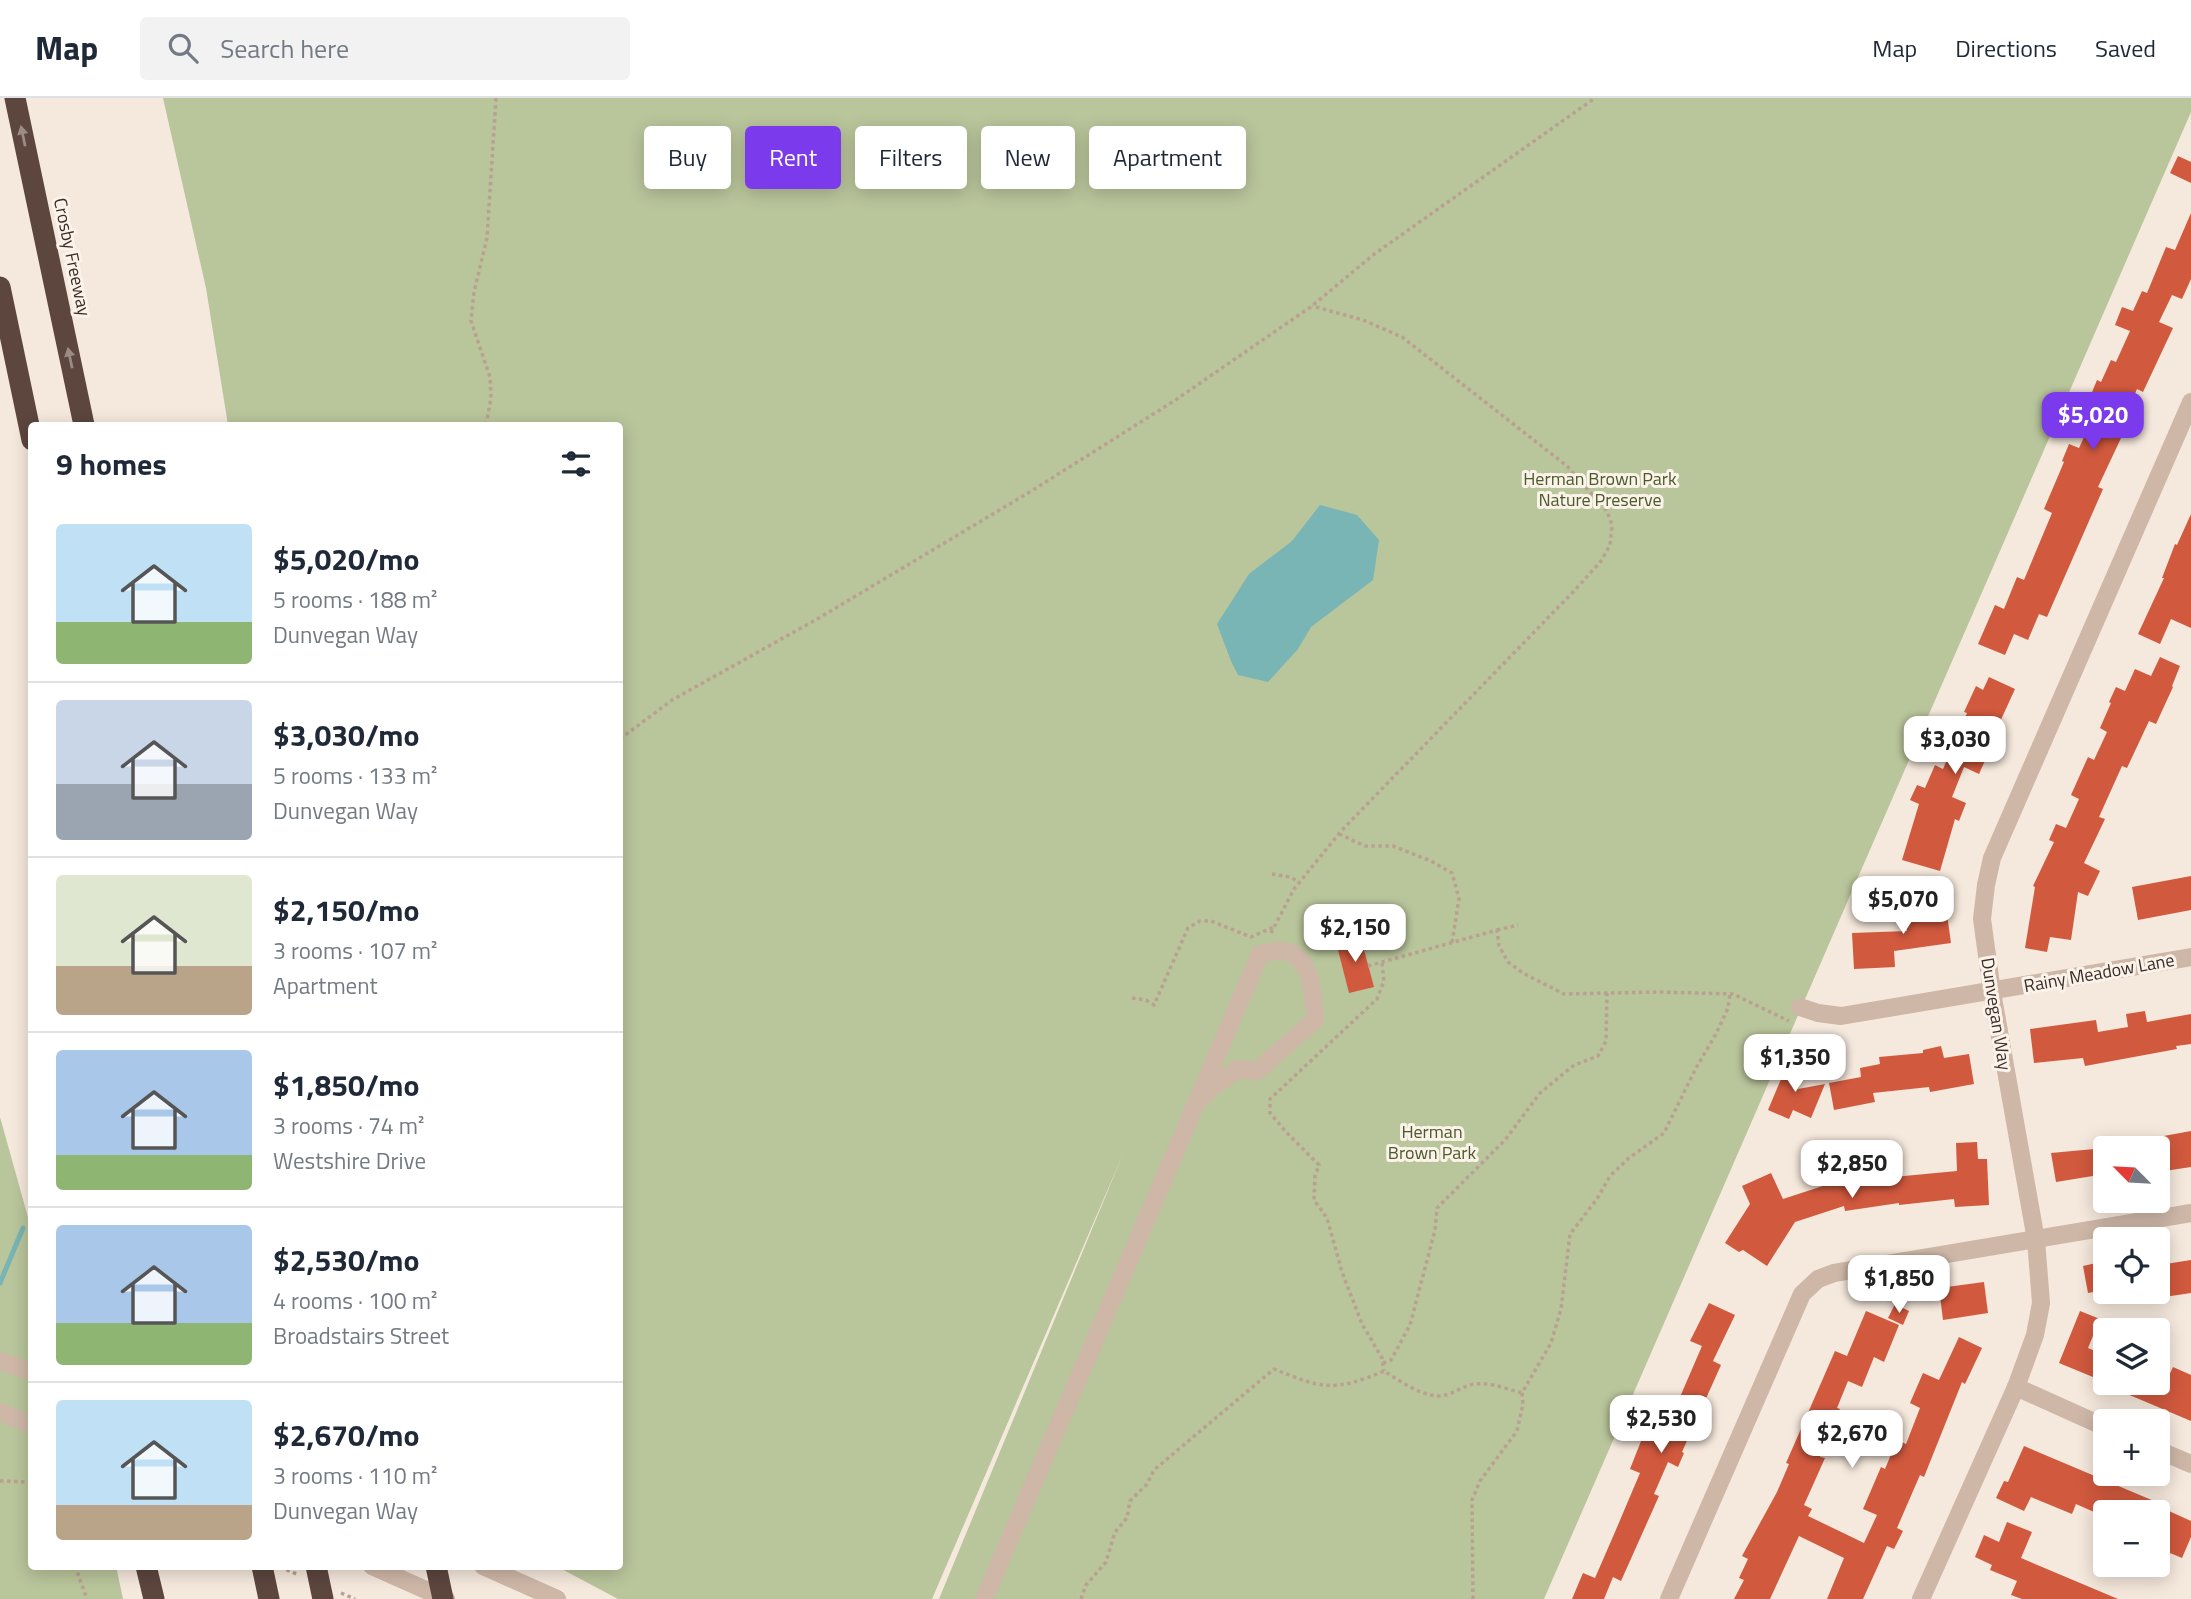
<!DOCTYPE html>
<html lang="en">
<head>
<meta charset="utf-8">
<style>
  :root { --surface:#fff; --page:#f2f2f3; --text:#1f2937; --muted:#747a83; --line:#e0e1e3; --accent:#7c3aed }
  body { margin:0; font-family:"Titillium Web",sans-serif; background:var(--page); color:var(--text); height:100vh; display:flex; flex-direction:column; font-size:26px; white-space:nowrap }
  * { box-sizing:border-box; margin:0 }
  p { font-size:23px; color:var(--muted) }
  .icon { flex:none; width:38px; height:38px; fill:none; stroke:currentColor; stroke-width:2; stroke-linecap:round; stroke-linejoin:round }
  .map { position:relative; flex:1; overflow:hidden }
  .side { position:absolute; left:28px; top:324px; width:595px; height:1148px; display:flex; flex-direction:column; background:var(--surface); border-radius:7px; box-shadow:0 4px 18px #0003 }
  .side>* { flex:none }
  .hud { position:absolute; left:644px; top:28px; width:665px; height:63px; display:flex; gap:14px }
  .needle { width:46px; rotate:294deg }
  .buttons { position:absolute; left:2093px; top:1038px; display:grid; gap:14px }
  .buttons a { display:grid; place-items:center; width:77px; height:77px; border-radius:7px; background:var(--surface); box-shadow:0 4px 18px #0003; font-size:35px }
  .price { position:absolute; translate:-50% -60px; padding:0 16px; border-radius:14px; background:#fff; color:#222; font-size:23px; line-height:46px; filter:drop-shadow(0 2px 4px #0008) }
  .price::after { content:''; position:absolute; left:50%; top:42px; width:21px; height:16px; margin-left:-10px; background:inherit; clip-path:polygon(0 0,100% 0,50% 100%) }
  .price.on { background:var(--accent); color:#fff }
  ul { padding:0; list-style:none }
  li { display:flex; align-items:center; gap:21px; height:175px; padding:0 28px }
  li+li { border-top:2px solid var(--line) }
  li span { display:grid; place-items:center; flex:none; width:196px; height:140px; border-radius:7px; color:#555 }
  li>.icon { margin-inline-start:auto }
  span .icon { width:84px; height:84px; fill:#fffc; stroke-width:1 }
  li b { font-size:30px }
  h2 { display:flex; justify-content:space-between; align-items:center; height:84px; padding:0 28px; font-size:30px }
  .pill { padding:0 24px; border-radius:7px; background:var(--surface); box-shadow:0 4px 18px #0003; font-size:24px; line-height:63px }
  .pill.on { background:var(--accent); color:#fff }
  header { display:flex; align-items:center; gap:42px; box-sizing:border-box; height:98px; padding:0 35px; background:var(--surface); border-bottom:2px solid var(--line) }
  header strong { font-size:33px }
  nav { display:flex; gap:38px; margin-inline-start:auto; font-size:24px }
  .search { width:490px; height:63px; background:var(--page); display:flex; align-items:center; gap:18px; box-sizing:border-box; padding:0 24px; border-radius:7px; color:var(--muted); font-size:26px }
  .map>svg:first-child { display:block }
  .green { fill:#b9c59b }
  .water { fill:#78b5b4 }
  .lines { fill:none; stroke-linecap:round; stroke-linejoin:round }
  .stream { stroke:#78b5b4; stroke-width:5 }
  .building { fill:#d1593e }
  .path { stroke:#baa091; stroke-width:3.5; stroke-dasharray:3.5 3.5; stroke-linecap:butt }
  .minor { stroke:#ceb7a7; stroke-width:18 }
  .highway { stroke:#5c463e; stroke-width:21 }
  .oneway { fill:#9c8b83 }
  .labels { text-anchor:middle; stroke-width:6; stroke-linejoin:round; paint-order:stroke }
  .street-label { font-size:18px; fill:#3a2d28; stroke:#fbf2ea }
  .park-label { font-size:18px; fill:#4b5b29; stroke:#fbf2ea }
</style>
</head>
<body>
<header>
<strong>Map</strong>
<div class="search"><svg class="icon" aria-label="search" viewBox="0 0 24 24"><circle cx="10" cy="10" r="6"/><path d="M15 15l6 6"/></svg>Search here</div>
<nav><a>Map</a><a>Directions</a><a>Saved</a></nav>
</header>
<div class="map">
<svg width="2191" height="1501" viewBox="0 0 2191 1501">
  <rect width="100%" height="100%" fill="#f5e8dc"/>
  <g class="green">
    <polygon points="163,0 2191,0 2191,14 1544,1501 939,1501 1123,1056 932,1501 618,1501 556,1468 620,1468 620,327 228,327 206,190"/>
    <polygon points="0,1019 31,1130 32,1468 116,1468 123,1501 0,1501"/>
  </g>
  <polygon class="water" points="1320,407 1357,417 1379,442 1373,482 1311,529 1298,551 1268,584 1238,577 1231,563 1217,526 1249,476 1292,443"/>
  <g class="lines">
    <polyline class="stream" points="0,1185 23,1130"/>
  </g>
  <g class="building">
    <polygon points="2178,58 2191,64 2191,85 2170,75"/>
    <polygon points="2191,115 2191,181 2182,201 2172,197 2159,224 2173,230 2143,294 2137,291 2125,320 2133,323 2126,340 2122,338 2098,389 2103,391 2047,519 2039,516 2028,542 2014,536 2005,557 1978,546 1995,507 2004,511 2017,479 2024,482 2052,415 2044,411 2064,364 2062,363 2069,346 2079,350 2091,324 2086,323 2095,301 2090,299 2097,282 2101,284 2111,262 2116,264 2130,233 2115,227 2122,209 2133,213 2142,193 2147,195 2166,149 2175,152"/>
    <polygon points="2191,416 2191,530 2171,521 2160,546 2138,536 2164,480 2162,480 2175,446 2177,447"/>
    <polygon points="2160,559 2180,568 2172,588 2173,589 2156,626 2149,623 2127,670 2122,668 2099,719 2105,721 2084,765 2100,773 2088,798 2078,794 2071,842 2050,839 2047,854 2025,850 2035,789 2033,788 2054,744 2049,742 2056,726 2066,730 2079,701 2071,697 2088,659 2094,662 2107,634 2100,630 2111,605 2109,604 2116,589 2125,593 2135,571 2151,578"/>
    <polygon points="1989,579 2015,591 1994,637 1996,638 1979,676 1964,669 1952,699 1966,705 1959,723 1955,721 1940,773 1902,762 1919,706 1910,702 1917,687 1925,690 1935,667 1943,671 1967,615 1964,614 1976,588 1983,592"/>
    <polygon points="2191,778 2191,812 2138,822 2132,789"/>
    <polygon points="1945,802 1951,845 1894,853 1895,869 1854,871 1852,835 1907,833 1903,807"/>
    <polygon points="1360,837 1374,889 1349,895 1336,844"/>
    <polygon points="2145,913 2147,924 2191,916 2191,946 2176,948 2177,951 2085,968 2083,960 2034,965 2030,931 2096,922 2098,934 2128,929 2126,916"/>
    <polygon points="1941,948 1944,960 1969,956 1974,986 1930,994 1929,989 1873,995 1875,1004 1834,1012 1829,985 1861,979 1860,970 1880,966 1879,959 1923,955 1923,952"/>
    <polygon points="1789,962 1807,970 1798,991 1825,986 1811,1020 1793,1012 1789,1021 1768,1012"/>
    <polygon points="2191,1033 2191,1069 2158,1074 2158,1039"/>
    <polygon points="1977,1044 1978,1061 1987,1061 1989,1107 1955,1109 1954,1101 1899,1107 1899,1105 1845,1113 1844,1108 1795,1124 1767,1168 1743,1152 1739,1154 1725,1145 1750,1106 1742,1088 1771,1075 1783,1101 1832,1085 1883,1078 1883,1080 1957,1073 1956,1045"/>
    <polygon points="2105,1050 2105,1076 2056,1084 2051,1055"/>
    <polygon points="2191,1162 2191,1195 2164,1199 2159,1167"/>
    <polygon points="2105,1163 2105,1192 2088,1195 2083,1168"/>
    <polygon points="1984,1184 1988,1215 1943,1222 1939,1190"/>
    <polygon points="1709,1205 1735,1217 1713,1263 1721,1267 1682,1354 1684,1355 1678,1369 1668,1364 1654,1396 1659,1398 1621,1483 1613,1479 1604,1501 1572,1501 1583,1475 1595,1480 1615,1434 1640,1375 1630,1371 1643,1338 1654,1343 1673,1297 1680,1299 1702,1248 1690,1243"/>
    <polygon points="1895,1206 1909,1213 1903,1227 1888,1220"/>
    <polygon points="1866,1213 1899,1227 1884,1264 1874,1259 1862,1289 1848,1283 1837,1310 1840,1311 1820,1359 1825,1360 1804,1407 1812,1411 1808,1418 1864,1445 1877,1417 1863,1411 1881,1369 1885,1371 1897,1342 1906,1346 1920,1310 1910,1305 1923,1275 1939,1282 1959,1239 1982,1250 1965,1286 1962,1284 1924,1379 1920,1377 1897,1430 1903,1433 1894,1451 1887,1448 1863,1501 1827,1501 1844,1460 1799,1438 1770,1501 1734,1501 1744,1482 1739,1480 1748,1461 1742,1458 1777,1394 1789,1366 1786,1365 1835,1253 1847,1258"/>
    <polygon points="2080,1213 2100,1221 2088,1250 2105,1257 2105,1284 2059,1265"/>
    <polygon points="2173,1269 2191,1277 2191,1323 2101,1285 2166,1284"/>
    <polygon points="2024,1348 2154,1403 2149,1414 2094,1414 2076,1406 2072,1416 2031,1399 2024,1413 1996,1400 2004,1383 2008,1384"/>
    <polygon points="2158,1408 2191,1423 2191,1439 2182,1460 2158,1450"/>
    <polygon points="2007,1424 2032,1434 2021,1460 2118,1501 2022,1501 2011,1497 2017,1483 1990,1472 1992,1467 1975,1459 1984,1437 1999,1444"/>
  </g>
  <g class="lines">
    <g class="path">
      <polyline points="486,327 491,300 490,279 471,223 474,194 487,140 496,0"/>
      <polyline points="620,641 672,602 819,520 1033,392 1174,303 1312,208 1373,157 1595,0"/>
      <polyline points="1339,736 1365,748 1393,748 1431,763 1452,775 1459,801 1452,845"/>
      <polyline points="1272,776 1290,779 1299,784"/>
      <polyline points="1497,832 1518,827"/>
      <polyline points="1271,835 1294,791 1342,732 1574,493 1601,463 1610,447 1612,427 1607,413 1567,368 1402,239 1363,222 1312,208"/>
      <polyline points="1382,865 1384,883 1377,901 1270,1001 1270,1015 1286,1034 1319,1067 1315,1078 1314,1102 1327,1120 1342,1174 1362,1226 1382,1260 1384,1273"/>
      <polyline points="1368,868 1497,832 1499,848 1508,864 1523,875 1564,896 1660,894 1733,896 1789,923"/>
      <polyline points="1132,900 1146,902 1154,907 1188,830 1200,823 1211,823 1251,839 1274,829"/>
      <polyline points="1383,1265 1391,1262 1410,1227 1435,1132 1437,1110 1505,1042 1540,995 1574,967 1598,958 1606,943 1607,895"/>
      <polyline points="0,1383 32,1384"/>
      <polyline points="75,1468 87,1501"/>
      <polyline points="280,1469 299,1477"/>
      <polyline points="341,1495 355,1501"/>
      <path d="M 1081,1501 L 1086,1487 L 1106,1464 L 1115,1434 L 1127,1420 L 1130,1403 L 1147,1386 L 1154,1372 L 1274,1271 C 1323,1291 1334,1294 1384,1273 C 1400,1283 1419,1297 1438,1298 C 1452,1298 1461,1288 1474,1286 C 1490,1284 1507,1291 1522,1295"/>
      <polyline points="1473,1501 1472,1402 1480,1383 1517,1333 1523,1306 1522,1295 1551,1245 1561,1211 1570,1136 1597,1101 1610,1078 1629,1060 1664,1035 1696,970 1716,936 1728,910 1730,896"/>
    </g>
    <g class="minor">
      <polyline points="1800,909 1818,915 1841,918 2191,859"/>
      <polyline points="0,1263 32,1274"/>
      <polyline points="2016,1289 2105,1329"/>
      <polyline points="0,1314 32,1327"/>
      <polyline points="2158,1352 2191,1366"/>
      <polyline points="372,1468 446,1501"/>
      <polyline points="483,1468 557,1501"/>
      <path d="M 984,1501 L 1260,856 C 1267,855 1275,852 1282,853 C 1313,856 1313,899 1315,922 L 1257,973 L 1238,971 L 1215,987 L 1196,1005"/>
      <polyline points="1669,1501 1802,1196 1818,1181 1834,1175 2191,1115"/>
      <polyline points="1921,1501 2016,1289 2035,1237 2041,1205 2036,1142 1992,894 1982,821 1986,787 1992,760 2191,304"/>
    </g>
    <g class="highway">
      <polyline points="15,0 84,327"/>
      <polyline points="0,189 32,342"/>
      <polyline points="146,1468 154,1501"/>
      <polyline points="262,1468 269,1501"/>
      <polyline points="316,1468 323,1501"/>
      <polyline points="436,1468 443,1501"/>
    </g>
  </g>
  <defs><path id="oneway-solid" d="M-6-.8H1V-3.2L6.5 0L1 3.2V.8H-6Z" transform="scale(1.75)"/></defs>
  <g class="oneway">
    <use href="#oneway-solid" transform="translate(23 38) rotate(-102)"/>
    <use href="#oneway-solid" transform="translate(70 260) rotate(-102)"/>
  </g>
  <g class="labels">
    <g class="street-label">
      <text transform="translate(72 159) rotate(78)" y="6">Crosby Freeway</text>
      <text transform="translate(2099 875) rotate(-10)" y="6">Rainy Meadow Lane</text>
      <text transform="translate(1996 916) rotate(81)" y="6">Dunvegan Way</text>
    </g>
    <g class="park-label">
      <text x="1600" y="387">Herman Brown Park<tspan x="1600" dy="21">Nature Preserve</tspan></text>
      <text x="1432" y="1040">Herman<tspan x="1432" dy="21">Brown Park</tspan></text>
    </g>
  </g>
</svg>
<div class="buttons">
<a><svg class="needle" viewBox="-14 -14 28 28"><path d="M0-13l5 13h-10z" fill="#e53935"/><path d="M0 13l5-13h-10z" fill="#747a83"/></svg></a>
<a><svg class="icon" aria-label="locate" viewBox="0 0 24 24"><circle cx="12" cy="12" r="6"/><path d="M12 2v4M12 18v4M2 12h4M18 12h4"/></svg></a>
<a><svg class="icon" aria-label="layers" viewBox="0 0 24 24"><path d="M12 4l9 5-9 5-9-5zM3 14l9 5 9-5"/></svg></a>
<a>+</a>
<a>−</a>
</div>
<b class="price on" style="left:2093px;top:354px">$5,020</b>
<b class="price" style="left:1955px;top:678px">$3,030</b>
<b class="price" style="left:1903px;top:838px">$5,070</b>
<b class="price" style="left:1355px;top:866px">$2,150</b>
<b class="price" style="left:1795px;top:996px">$1,350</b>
<b class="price" style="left:1852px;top:1102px">$2,850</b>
<b class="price" style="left:1899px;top:1217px">$1,850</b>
<b class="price" style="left:1661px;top:1357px">$2,530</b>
<b class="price" style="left:1852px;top:1372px">$2,670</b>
<div class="hud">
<a class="pill">Buy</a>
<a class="pill on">Rent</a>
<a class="pill">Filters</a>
<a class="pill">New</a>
<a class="pill">Apartment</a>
</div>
<section class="side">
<h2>9 homes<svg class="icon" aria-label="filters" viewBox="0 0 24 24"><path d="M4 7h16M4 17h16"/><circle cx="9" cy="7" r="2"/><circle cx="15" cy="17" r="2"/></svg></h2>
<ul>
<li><span style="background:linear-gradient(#bfe0f5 70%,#8fb573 0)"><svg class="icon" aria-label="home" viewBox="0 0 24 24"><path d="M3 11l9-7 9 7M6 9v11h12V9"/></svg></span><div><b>$5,020/mo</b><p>5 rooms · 188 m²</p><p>Dunvegan Way</p></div></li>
<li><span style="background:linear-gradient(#c9d6e8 60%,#9aa5b1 0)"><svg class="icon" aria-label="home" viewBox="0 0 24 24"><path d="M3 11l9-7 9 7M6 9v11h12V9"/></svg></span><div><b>$3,030/mo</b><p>5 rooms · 133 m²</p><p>Dunvegan Way</p></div></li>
<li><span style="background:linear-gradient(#dfe7d0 65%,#b9a48a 0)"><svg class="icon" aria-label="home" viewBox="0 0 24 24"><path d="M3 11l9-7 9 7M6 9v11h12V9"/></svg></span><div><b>$2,150/mo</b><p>3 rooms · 107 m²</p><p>Apartment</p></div></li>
<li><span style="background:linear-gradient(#a9c7e8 75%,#8fb573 0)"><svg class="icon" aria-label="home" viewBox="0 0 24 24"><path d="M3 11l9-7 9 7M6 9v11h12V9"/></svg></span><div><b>$1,850/mo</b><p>3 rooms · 74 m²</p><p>Westshire Drive</p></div></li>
<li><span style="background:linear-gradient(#a9c7e8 70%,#8fb573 0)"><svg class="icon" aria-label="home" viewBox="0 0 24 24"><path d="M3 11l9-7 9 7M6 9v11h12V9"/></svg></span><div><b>$2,530/mo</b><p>4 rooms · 100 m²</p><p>Broadstairs Street</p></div></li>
<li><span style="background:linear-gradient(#bfe0f5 75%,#b9a48a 0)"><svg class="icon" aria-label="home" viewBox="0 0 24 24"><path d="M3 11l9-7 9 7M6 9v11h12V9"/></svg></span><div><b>$2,670/mo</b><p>3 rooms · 110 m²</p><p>Dunvegan Way</p></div></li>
</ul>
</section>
</div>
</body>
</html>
